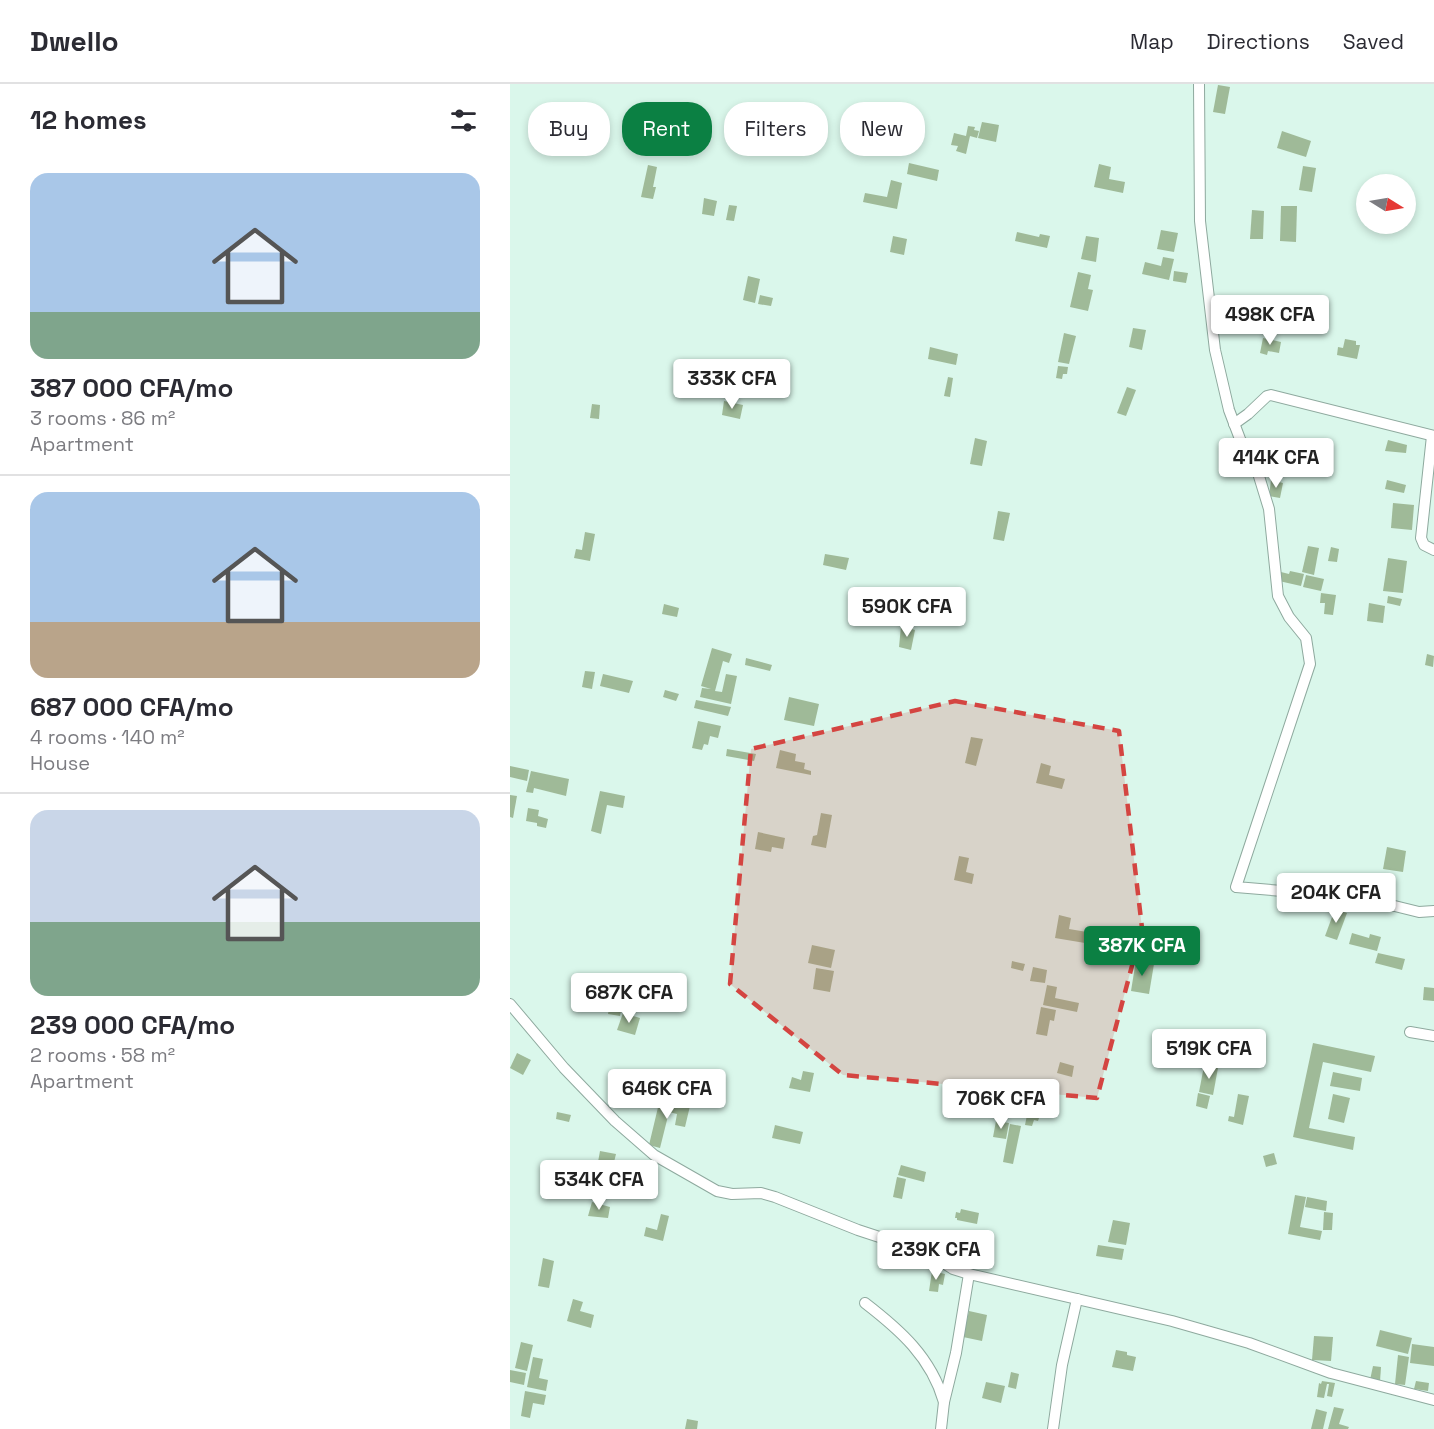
<!DOCTYPE html>
<html lang="en">
<head>
<meta charset="utf-8">
<style>
  :root { --surface:#fff; --page:#f7f7f7; --text:#2b2b33; --muted:#7c7c81; --line:#e1e1e2; --accent:#0b8043 }
  body { margin:0; font-family:"Space Grotesk",sans-serif; background:var(--page); color:var(--text); height:100vh; display:flex; flex-direction:column; font-size:22px; white-space:nowrap }
  * { box-sizing:border-box; margin:0 }
  p { font-size:20px; color:var(--muted) }
  .icon { flex:none; width:33px; height:33px; fill:none; stroke:currentColor; stroke-width:2; stroke-linecap:round; stroke-linejoin:round }
  .map { position:relative; flex:1; overflow:hidden }
  .drawer { display:flex; flex-direction:column; background:var(--surface); width:510px }
  .drawer>* { flex:none }
  .top-card { position:absolute; left:18px; top:18px; width:570px; height:54px; display:flex; gap:12px }
  .needle { width:39px; rotate:101deg }
  .buttons { position:absolute; left:846px; top:90px; display:grid; gap:12px }
  .buttons a { display:grid; place-items:center; width:60px; height:60px; border-radius:50%; background:var(--surface); box-shadow:0 3px 9px #0003; font-size:30px }
  .price { position:absolute; translate:-50% -51px; padding:0 14px; border-radius:6px; background:#fff; color:#222; font-size:20px; line-height:39px; filter:drop-shadow(0 2px 3px #0008) }
  .price::after { content:''; position:absolute; left:50%; top:36px; width:18px; height:14px; margin-left:-9px; background:inherit; clip-path:polygon(0 0,100% 0,50% 100%) }
  .price.selected { background:var(--accent); color:#fff }
  ul { padding:0; list-style:none }
  li { display:grid; align-content:center; gap:12px; height:318px; padding:0 30px }
  li+li { border-top:2px solid var(--line) }
  li span { display:grid; place-items:center; height:186px; border-radius:18px; color:#555 }
  li>.icon { margin-inline-start:auto }
  span .icon { width:108px; height:108px; fill:#fffc; stroke-width:1 }
  li b { font-size:26px }
  h2 { display:flex; justify-content:space-between; align-items:center; height:72px; padding:0 30px; font-size:26px }
  .chip { padding:0 21px; border-radius:24px; background:var(--surface); box-shadow:0 3px 9px #0003; font-size:21px; line-height:54px }
  .chip.selected { background:var(--accent); color:#fff }
  header { display:flex; align-items:center; gap:36px; box-sizing:border-box; height:84px; padding:0 30px; background:var(--surface); border-bottom:2px solid var(--line) }
  header strong { font-size:28px }
  nav { display:flex; gap:33px; margin-inline-start:auto; font-size:21px }
  main { display:flex; flex:1; min-height:0 }
  .map>svg:first-child { display:block }
  .building { fill:#9fba98 }
  .lines { fill:none; stroke-linecap:round; stroke-linejoin:round }
  .minor-casing { stroke:#8ea99e; stroke-width:12 }
  .minor { stroke:#fff; stroke-width:10 }
  .marked { fill:#d44541; fill-opacity:0.2; stroke:#d44541; stroke-width:4.5; stroke-dasharray:12 8; stroke-linejoin:round }
</style>
</head>
<body>
<header>
<strong>Dwello</strong>
<nav><a>Map</a><a>Directions</a><a>Saved</a></nav>
</header>
<main>
<section class="drawer">
<h2>12 homes<svg class="icon" aria-label="filters" viewBox="0 0 24 24"><path d="M4 7h16M4 17h16"/><circle cx="9" cy="7" r="2"/><circle cx="15" cy="17" r="2"/></svg></h2>
<ul>
<li><span style="background:linear-gradient(#a9c7e8 75%,#7fa58c 0)"><svg class="icon" aria-label="home" viewBox="0 0 24 24"><path d="M3 11l9-7 9 7M6 9v11h12V9"/></svg></span><div><b>387 000 CFA/mo</b><p>3 rooms · 86 m²</p><p>Apartment</p></div></li>
<li><span style="background:linear-gradient(#a9c7e8 70%,#b9a48a 0)"><svg class="icon" aria-label="home" viewBox="0 0 24 24"><path d="M3 11l9-7 9 7M6 9v11h12V9"/></svg></span><div><b>687 000 CFA/mo</b><p>4 rooms · 140 m²</p><p>House</p></div></li>
<li><span style="background:linear-gradient(#c9d6e8 60%,#7fa58c 0)"><svg class="icon" aria-label="home" viewBox="0 0 24 24"><path d="M3 11l9-7 9 7M6 9v11h12V9"/></svg></span><div><b>239 000 CFA/mo</b><p>2 rooms · 58 m²</p><p>Apartment</p></div></li>
</ul>
</section>
<div class="map">
<svg width="924" height="1345" viewBox="0 0 924 1345">
  <rect width="100%" height="100%" fill="#daf7eb"/>
  <g class="building">
    <polygon points="708,1 720,3 715,30 703,28"/>
    <polygon points="387,34 414,40 412,50 385,44"/>
    <polygon points="472,38 489,41 486,58 468,54"/>
    <polygon points="458,42 465,43 464,46 469,47 467,54 460,52 456,70 446,67 448,62 441,61 444,49 456,52"/>
    <polygon points="772,47 801,57 796,73 767,64"/>
    <polygon points="399,79 429,86 427,97 397,90"/>
    <polygon points="589,80 601,83 599,95 615,98 613,109 584,103"/>
    <polygon points="138,81 147,83 143,103 146,103 143,115 131,113"/>
    <polygon points="793,82 806,84 802,108 789,106"/>
    <polygon points="381,96 392,99 387,125 353,118 355,109 377,113"/>
    <polygon points="194,114 207,117 204,132 192,130"/>
    <polygon points="219,121 227,122 224,137 216,136"/>
    <polygon points="771,122 787,122 786,158 770,157"/>
    <polygon points="742,126 754,127 753,155 740,155"/>
    <polygon points="651,146 668,149 664,168 647,165"/>
    <polygon points="507,148 529,153 530,150 540,152 537,164 505,157"/>
    <polygon points="383,152 397,155 394,171 380,168"/>
    <polygon points="576,152 589,154 586,178 571,175"/>
    <polygon points="653,173 664,175 659,196 632,190 635,178 651,182"/>
    <polygon points="664,187 678,189 676,199 663,197"/>
    <polygon points="568,188 581,191 578,205 583,206 578,227 560,223"/>
    <polygon points="238,192 250,195 245,219 233,216"/>
    <polygon points="250,211 263,214 261,222 248,220"/>
    <polygon points="623,244 636,246 632,266 619,263"/>
    <polygon points="554,249 566,252 559,280 548,278"/>
    <polygon points="753,254 771,258 769,269 758,267 757,271 750,269"/>
    <polygon points="835,255 846,257 846,261 850,261 847,275 827,271 828,263 833,264"/>
    <polygon points="420,263 448,270 446,281 418,275"/>
    <polygon points="548,282 558,283 557,290 553,290 552,295 546,294"/>
    <polygon points="438,293 443,294 440,313 434,312"/>
    <polygon points="617,303 626,306 616,332 607,329"/>
    <polygon points="214,317 233,321 230,335 212,331"/>
    <polygon points="82,320 90,321 89,335 80,334"/>
    <polygon points="465,354 477,357 472,382 460,380"/>
    <polygon points="878,356 897,361 896,369 875,367"/>
    <polygon points="763,382 773,384 770,396 761,395"/>
    <polygon points="761,396 773,399 770,414 759,412"/>
    <polygon points="877,396 896,401 894,409 875,405"/>
    <polygon points="883,419 904,421 902,446 881,444"/>
    <polygon points="488,427 500,429 494,457 483,455"/>
    <polygon points="75,448 85,450 80,477 64,474 66,465 72,466"/>
    <polygon points="798,462 809,464 804,491 792,488"/>
    <polygon points="821,463 829,465 827,478 818,477"/>
    <polygon points="315,470 339,474 336,486 313,481"/>
    <polygon points="878,474 897,477 893,509 873,507"/>
    <polygon points="780,487 794,490 791,502 769,497 771,488 779,490"/>
    <polygon points="796,491 814,495 811,507 793,503"/>
    <polygon points="811,509 826,511 823,531 814,530 815,519 810,519"/>
    <polygon points="878,512 892,515 890,522 877,519"/>
    <polygon points="859,519 875,522 873,539 857,537"/>
    <polygon points="154,520 169,524 167,533 152,530"/>
    <polygon points="391,542 405,546 401,566 389,563"/>
    <polygon points="202,564 222,570 219,579 213,577 205,607 212,608 216,590 227,592 221,620 190,613 192,604 201,605 191,602"/>
    <polygon points="917,570 924,572 923,583 915,581"/>
    <polygon points="236,574 262,581 260,587 235,581"/>
    <polygon points="75,587 85,588 82,605 72,603"/>
    <polygon points="93,590 123,597 119,609 90,602"/>
    <polygon points="155,606 169,610 166,617 153,613"/>
    <polygon points="279,613 309,620 304,642 274,636"/>
    <polygon points="186,616 221,623 218,632 184,624"/>
    <polygon points="188,637 211,642 208,654 200,652 198,661 194,660 192,666 182,664"/>
    <polygon points="461,653 473,655 466,682 455,679"/>
    <polygon points="217,665 246,670 244,677 216,672"/>
    <polygon points="270,666 286,670 285,677 295,679 294,685 301,687 301,691 266,684"/>
    <polygon points="531,679 541,682 539,691 555,695 552,705 526,699"/>
    <polygon points="0,682 19,686 17,697 0,693"/>
    <polygon points="21,687 59,695 56,712 24,704 23,709 16,708"/>
    <polygon points="90,707 115,712 113,724 97,721 91,750 81,747"/>
    <polygon points="0,711 7,712 3,734 0,733"/>
    <polygon points="18,724 29,726 28,732 38,735 36,744 27,742 27,739 16,737"/>
    <polygon points="311,729 322,731 316,764 301,761 303,752 307,751"/>
    <polygon points="248,748 275,754 273,765 262,763 261,768 245,765"/>
    <polygon points="877,763 896,767 893,788 873,785"/>
    <polygon points="449,772 459,774 456,788 464,790 462,800 444,796"/>
    <polygon points="825,825 837,829 827,856 815,852"/>
    <polygon points="549,831 561,834 559,845 577,848 575,859 545,854"/>
    <polygon points="842,849 859,854 860,850 871,853 867,867 839,860"/>
    <polygon points="302,861 325,866 321,884 298,879"/>
    <polygon points="868,869 895,875 892,886 865,879"/>
    <polygon points="626,876 644,880 639,910 621,907"/>
    <polygon points="502,877 515,880 513,887 501,884"/>
    <polygon points="523,883 537,886 535,899 520,897"/>
    <polygon points="306,884 324,887 320,908 303,905"/>
    <polygon points="537,901 547,903 545,914 569,919 567,928 533,921"/>
    <polygon points="914,903 924,904 924,917 913,916"/>
    <polygon points="103,904 115,906 110,932 98,930"/>
    <polygon points="121,908 142,913 140,924 118,919"/>
    <polygon points="531,923 546,926 544,937 540,936 537,952 526,950"/>
    <polygon points="113,929 130,934 125,951 107,946"/>
    <polygon points="803,959 865,972 861,988 813,978 799,1044 845,1053 843,1066 783,1053"/>
    <polygon points="7,969 21,976 13,991 0,984"/>
    <polygon points="550,978 564,982 562,993 547,989"/>
    <polygon points="694,982 708,984 703,1011 689,1008"/>
    <polygon points="293,987 304,989 300,1008 279,1004 282,993 291,996"/>
    <polygon points="823,988 852,994 850,1007 820,1002"/>
    <polygon points="522,1006 538,1010 536,1020 527,1018 524,1033 529,1034 528,1037 524,1036 522,1042 515,1041"/>
    <polygon points="688,1009 700,1012 697,1025 686,1022"/>
    <polygon points="728,1010 739,1012 733,1041 718,1037 719,1032 724,1033"/>
    <polygon points="823,1010 840,1014 834,1039 818,1035"/>
    <polygon points="150,1015 180,1022 175,1043 165,1041 167,1030 159,1028 150,1064 139,1061"/>
    <polygon points="47,1028 61,1031 59,1038 46,1035"/>
    <polygon points="486,1037 499,1039 496,1055 483,1053"/>
    <polygon points="500,1040 511,1042 503,1080 493,1078"/>
    <polygon points="265,1041 293,1048 290,1060 262,1054"/>
    <polygon points="90,1067 106,1070 103,1082 98,1081 96,1091 86,1089"/>
    <polygon points="764,1069 767,1080 756,1083 753,1072"/>
    <polygon points="391,1081 416,1088 414,1098 388,1091"/>
    <polygon points="387,1093 396,1095 392,1115 383,1113"/>
    <polygon points="785,1111 796,1113 790,1143 812,1147 810,1156 778,1150"/>
    <polygon points="797,1113 817,1117 816,1127 795,1123"/>
    <polygon points="82,1118 100,1123 98,1134 78,1132"/>
    <polygon points="451,1125 469,1129 467,1140 447,1136 447,1134 445,1134 446,1128 450,1129"/>
    <polygon points="814,1128 823,1129 822,1146 813,1146"/>
    <polygon points="151,1130 159,1132 153,1157 134,1152 136,1143 147,1146"/>
    <polygon points="603,1136 620,1139 616,1161 598,1158"/>
    <polygon points="588,1161 614,1165 612,1176 586,1172"/>
    <polygon points="33,1174 44,1177 39,1204 28,1202"/>
    <polygon points="422,1187 435,1190 433,1201 429,1200 428,1208 419,1207"/>
    <polygon points="63,1215 73,1218 70,1227 84,1231 81,1244 57,1237"/>
    <polygon points="459,1227 477,1231 472,1257 453,1253"/>
    <polygon points="870,1246 902,1254 898,1270 866,1262"/>
    <polygon points="804,1252 823,1253 821,1277 802,1276"/>
    <polygon points="11,1258 23,1261 17,1287 5,1284"/>
    <polygon points="902,1260 924,1263 924,1282 900,1279"/>
    <polygon points="606,1266 617,1268 617,1271 626,1273 623,1287 602,1283"/>
    <polygon points="888,1271 899,1273 895,1301 885,1300"/>
    <polygon points="23,1273 33,1275 29,1294 38,1296 36,1307 17,1303"/>
    <polygon points="863,1282 871,1283 870,1298 860,1296"/>
    <polygon points="0,1286 16,1289 14,1301 0,1298"/>
    <polygon points="501,1288 509,1290 506,1305 498,1303"/>
    <polygon points="812,1297 825,1299 822,1313 817,1312 819,1300 817,1300 814,1314 807,1313 809,1299 811,1300"/>
    <polygon points="906,1297 919,1299 918,1307 904,1305"/>
    <polygon points="476,1298 495,1302 491,1319 472,1314"/>
    <polygon points="15,1307 36,1311 34,1321 23,1319 20,1334 11,1332"/>
    <polygon points="824,1323 834,1325 829,1340 839,1343 838,1345 818,1345"/>
    <polygon points="806,1325 817,1328 813,1345 801,1345"/>
    <polygon points="177,1335 188,1337 187,1345 175,1345"/>
  </g>
  <g class="lines">
    <defs>
      <g id="minor">
        <polyline points="689,0 690,137 705,266 719,326 730,355 748,389 759,425 768,512 779,533 796,554 800,580 726,803 796,809 836,810 909,828 924,827"/>
        <polyline points="724,340 738,330 757,312 761,311 924,352"/>
        <polyline points="922,352 911,454 914,461 924,466"/>
        <polyline points="0,920 54,984 105,1037 144,1071 207,1107 222,1110 251,1109 265,1113 348,1146 418,1169 443,1185 459,1190 662,1237 739,1259 821,1289 924,1316"/>
        <polyline points="900,948 924,952"/>
        <path d="M 355,1219 C 390,1246 421,1273 434,1318"/>
        <polyline points="431,1345 434,1318 446,1269 459,1190"/>
        <polyline points="543,1345 552,1281 567,1215"/>
      </g>
    </defs>
    <use href="#minor" class="minor-casing"/>
    <use href="#minor" class="minor"/>
  </g>
  <path class="marked" d="M 445,617 L 609,647 L 632,844 L 587,1014 L 333,991 L 220,900 L 241,665 Z"/>
</svg>
<div class="buttons">
<a><svg class="needle" viewBox="-14 -14 28 28"><path d="M0-13l5 13h-10z" fill="#e53935"/><path d="M0 13l5-13h-10z" fill="#7c7c81"/></svg></a>
</div>
<b class="price" style="left:760px;top:262px">498K CFA</b>
<b class="price" style="left:222px;top:326px">333K CFA</b>
<b class="price" style="left:766px;top:405px">414K CFA</b>
<b class="price" style="left:397px;top:554px">590K CFA</b>
<b class="price" style="left:826px;top:840px">204K CFA</b>
<b class="price selected" style="left:632px;top:893px">387K CFA</b>
<b class="price" style="left:119px;top:940px">687K CFA</b>
<b class="price" style="left:699px;top:996px">519K CFA</b>
<b class="price" style="left:157px;top:1036px">646K CFA</b>
<b class="price" style="left:491px;top:1046px">706K CFA</b>
<b class="price" style="left:89px;top:1127px">534K CFA</b>
<b class="price" style="left:426px;top:1197px">239K CFA</b>
<div class="top-card">
<a class="chip">Buy</a>
<a class="chip selected">Rent</a>
<a class="chip">Filters</a>
<a class="chip">New</a>
</div>
</div>
</main>
</body>
</html>
